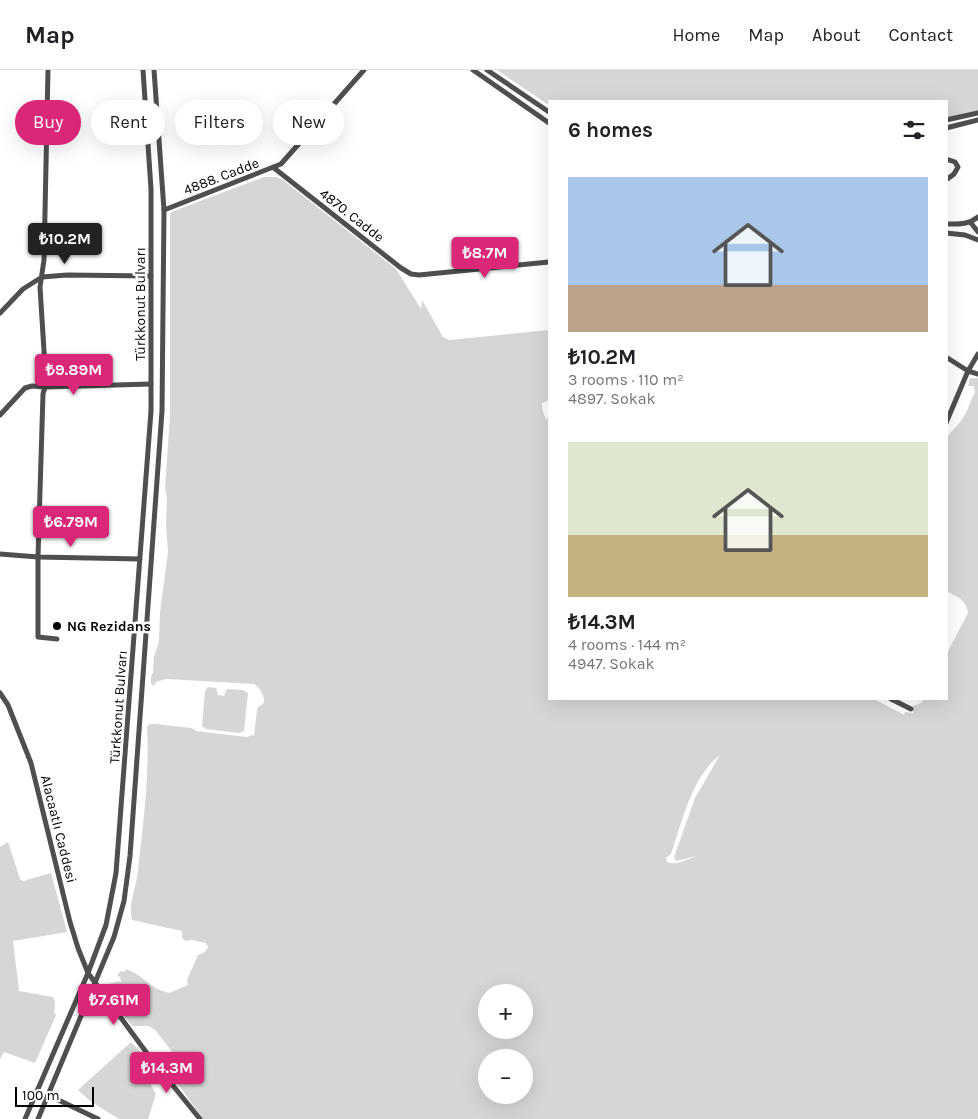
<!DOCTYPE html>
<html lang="en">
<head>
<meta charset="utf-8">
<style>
  :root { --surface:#fff; --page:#f2f2f2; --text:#202124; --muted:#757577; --line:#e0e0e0; --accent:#db2777 }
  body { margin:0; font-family:Karla,sans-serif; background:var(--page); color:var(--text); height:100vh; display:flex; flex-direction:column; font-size:19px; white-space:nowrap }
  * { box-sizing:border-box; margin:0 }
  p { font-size:16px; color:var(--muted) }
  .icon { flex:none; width:28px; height:28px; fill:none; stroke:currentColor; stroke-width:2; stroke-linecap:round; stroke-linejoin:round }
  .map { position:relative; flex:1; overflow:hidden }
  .side { position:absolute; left:548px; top:30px; width:400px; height:600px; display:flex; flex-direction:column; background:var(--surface); border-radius:0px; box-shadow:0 5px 20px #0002 }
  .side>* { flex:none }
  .top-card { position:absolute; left:15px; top:30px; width:458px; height:45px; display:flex; gap:10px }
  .buttons { position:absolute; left:478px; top:914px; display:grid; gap:10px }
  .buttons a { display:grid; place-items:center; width:55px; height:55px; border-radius:50%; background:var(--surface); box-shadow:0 5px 20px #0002; font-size:25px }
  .scale { position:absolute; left:15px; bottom:12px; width:79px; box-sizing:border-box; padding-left:5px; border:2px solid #000; border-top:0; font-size:14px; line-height:18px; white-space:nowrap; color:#000; -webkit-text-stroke:4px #fff; paint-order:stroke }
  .price { position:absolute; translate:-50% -42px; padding:0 11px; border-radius:5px; background:var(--accent); color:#fff; font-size:16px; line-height:32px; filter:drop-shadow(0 1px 2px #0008) }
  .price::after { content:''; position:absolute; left:50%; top:30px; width:15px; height:11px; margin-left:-8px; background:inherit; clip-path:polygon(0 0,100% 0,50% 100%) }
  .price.selected { background:#222; color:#fff }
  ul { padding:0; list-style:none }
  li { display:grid; align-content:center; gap:10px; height:265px; padding:0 20px }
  li span { display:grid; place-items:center; height:155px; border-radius:0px; color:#555 }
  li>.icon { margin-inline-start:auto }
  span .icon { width:90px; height:90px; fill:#fffc; stroke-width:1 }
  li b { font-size:21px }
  h2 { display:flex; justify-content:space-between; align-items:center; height:60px; padding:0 20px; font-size:21px }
  .tag { padding:0 18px; border-radius:22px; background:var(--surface); box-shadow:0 5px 20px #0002; font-size:18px; line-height:45px }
  .tag.selected { background:var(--accent); color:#fff }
  header { display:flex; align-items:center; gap:30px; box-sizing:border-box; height:70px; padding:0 25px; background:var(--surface); border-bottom:1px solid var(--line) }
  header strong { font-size:24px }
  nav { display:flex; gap:28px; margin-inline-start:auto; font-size:18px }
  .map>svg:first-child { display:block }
  .green { fill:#d6d6d6; fill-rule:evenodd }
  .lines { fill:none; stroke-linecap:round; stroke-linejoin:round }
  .minor { stroke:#4f4f4f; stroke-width:5 }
  .poi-dot { fill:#000; stroke:#fff; stroke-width:2 }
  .labels { text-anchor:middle; stroke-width:5; stroke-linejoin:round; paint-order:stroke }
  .street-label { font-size:14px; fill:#000; stroke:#fff }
  .poi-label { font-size:14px; font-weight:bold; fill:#000; stroke:#fff; text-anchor:start }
</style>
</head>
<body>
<header>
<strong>Map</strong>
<nav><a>Home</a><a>Map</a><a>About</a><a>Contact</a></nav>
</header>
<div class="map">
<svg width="978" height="1049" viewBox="0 0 978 1049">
  <rect width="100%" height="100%" fill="#fff"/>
  <g class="green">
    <polygon points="497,0 978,0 978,43 946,50 946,31 549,31 549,35"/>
    <path d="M 264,107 L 277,107 L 283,110 L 396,199 L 421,239 L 422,230 L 443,267 L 449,270 L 549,260 L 549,330 L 542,333 C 542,339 543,343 546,349 L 549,349 L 549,629 L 874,629 L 904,645 L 905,642 L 913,643 L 913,636 L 921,633 L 924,629 L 946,629 L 946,585 L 968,543 C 967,530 956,526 946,521 L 946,369 C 951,360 959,356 964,346 C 969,339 970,329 975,323 L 974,316 L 968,316 L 970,308 L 978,308 L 978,1049 L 203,1049 L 178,1014 L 181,1012 L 194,1010 L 156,961 L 149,956 L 132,956 C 123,944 108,931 106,915 C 111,914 115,911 121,912 L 120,907 L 117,905 L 121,901 L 124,902 L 126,899 L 135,903 L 157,919 L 169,923 L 188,915 L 187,910 L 198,885 L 205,882 L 208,877 L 206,873 L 192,870 L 186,871 L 182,868 L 182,861 L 132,850 C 128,834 136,818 138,801 C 143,753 150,704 147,656 L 150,654 L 155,654 L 192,658 L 196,661 L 247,667 L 252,665 L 254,666 L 257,640 L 258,637 L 264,633 C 265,626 260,618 254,614 L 166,609 L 156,612 L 154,616 L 151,613 L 151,606 L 153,603 L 154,587 L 159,571 L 160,542 L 168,482 L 166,455 L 167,428 L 165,418 L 170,345 L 170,145 L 171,142 ZM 720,685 L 695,728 L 674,787 L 676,791 L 697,786 C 688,789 676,796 667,792 L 666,788 L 671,784 C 682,752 692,706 720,685 ZM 486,922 L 524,922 L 524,960 L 486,960 ZM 486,988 L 524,988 L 524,1025 L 486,1025 Z"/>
    <polygon points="208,617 216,618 218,625 224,626 227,619 243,620 248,623 244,661 239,663 206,659 202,656 205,621"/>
    <polygon points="8,772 20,809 23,811 51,803 67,862 13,871 19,921 53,927 55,931 54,943 56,945 35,993 4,982 0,989 0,777"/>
    <polygon points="131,972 151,993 147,1008 156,1024 148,1049 119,1049 90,1031 78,1020"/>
  </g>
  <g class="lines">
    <g class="minor">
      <polyline points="48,0 44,190 40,217 46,313 43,324 38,487 38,567 57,569"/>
      <polyline points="473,0 549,53"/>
      <polyline points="487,0 549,42"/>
      <polyline points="946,50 978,43"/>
      <polyline points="946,58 978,50"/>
      <polyline points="946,89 955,92 958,97 954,104 946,110"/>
      <polyline points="274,98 401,198 411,204 419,205 549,192"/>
      <polyline points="164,140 281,94 364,0"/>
      <polyline points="971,153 978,162"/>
      <path d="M 946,154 C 959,154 968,155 978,147"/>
      <polyline points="946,163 965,165 978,170"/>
      <polyline points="0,243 23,219 42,207 67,205 151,206"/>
      <polyline points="946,287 968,301 978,304"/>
      <polyline points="0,345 25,318 32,316 45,317 151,314"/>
      <polyline points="946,353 968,301 978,284"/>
      <polyline points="0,484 38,487 140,489"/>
      <polyline points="0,623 8,635 31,693 70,852 78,878 88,903 149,986 200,1049"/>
      <polyline points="891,629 911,639"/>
      <polyline points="48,1025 98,1049"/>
      <polyline points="25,1049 88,903 106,855 116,803 151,341 151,119 143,0"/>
      <polyline points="38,1049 114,867 124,831 130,786 162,341 164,140 154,0"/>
    </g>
  </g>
  <circle class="poi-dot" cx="57" cy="556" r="5"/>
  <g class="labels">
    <g class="street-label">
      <text transform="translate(221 106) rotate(-21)" y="5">4888. Cadde</text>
      <text transform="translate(352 145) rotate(38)" y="5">4870. Cadde</text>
      <text transform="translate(140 234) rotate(-90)" y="5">Türkkonut Bulvarı</text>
      <text transform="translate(118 637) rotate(-86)" y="5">Türkkonut Bulvarı</text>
      <text transform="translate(59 759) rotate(76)" y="5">Alacaatlı Caddesi</text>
    </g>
    <g class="poi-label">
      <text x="67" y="561">NG Rezidans</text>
    </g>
  </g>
</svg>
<div class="buttons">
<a>+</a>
<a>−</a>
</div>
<div class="scale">100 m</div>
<b class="price selected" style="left:65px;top:195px">₺10.2M</b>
<b class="price" style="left:485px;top:209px">₺8.7M</b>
<b class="price" style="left:74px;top:326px">₺9.89M</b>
<b class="price" style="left:71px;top:478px">₺6.79M</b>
<b class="price" style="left:114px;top:956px">₺7.61M</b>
<b class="price" style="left:167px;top:1024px">₺14.3M</b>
<div class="top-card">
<a class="tag selected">Buy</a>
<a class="tag">Rent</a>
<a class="tag">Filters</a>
<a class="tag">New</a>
</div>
<section class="side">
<h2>6 homes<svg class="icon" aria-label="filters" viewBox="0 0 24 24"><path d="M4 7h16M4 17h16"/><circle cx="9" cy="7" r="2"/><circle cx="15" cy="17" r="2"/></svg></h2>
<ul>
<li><span style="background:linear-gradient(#a9c7e8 70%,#b9a48a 0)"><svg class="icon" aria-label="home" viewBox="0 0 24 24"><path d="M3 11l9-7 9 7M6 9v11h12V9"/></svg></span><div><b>₺10.2M</b><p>3 rooms · 110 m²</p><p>4897. Sokak</p></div></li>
<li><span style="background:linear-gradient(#dfe7d0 60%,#c2b280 0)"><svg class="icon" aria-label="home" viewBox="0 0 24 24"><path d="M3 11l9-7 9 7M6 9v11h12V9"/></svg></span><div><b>₺14.3M</b><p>4 rooms · 144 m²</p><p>4947. Sokak</p></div></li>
</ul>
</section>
</div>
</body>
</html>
